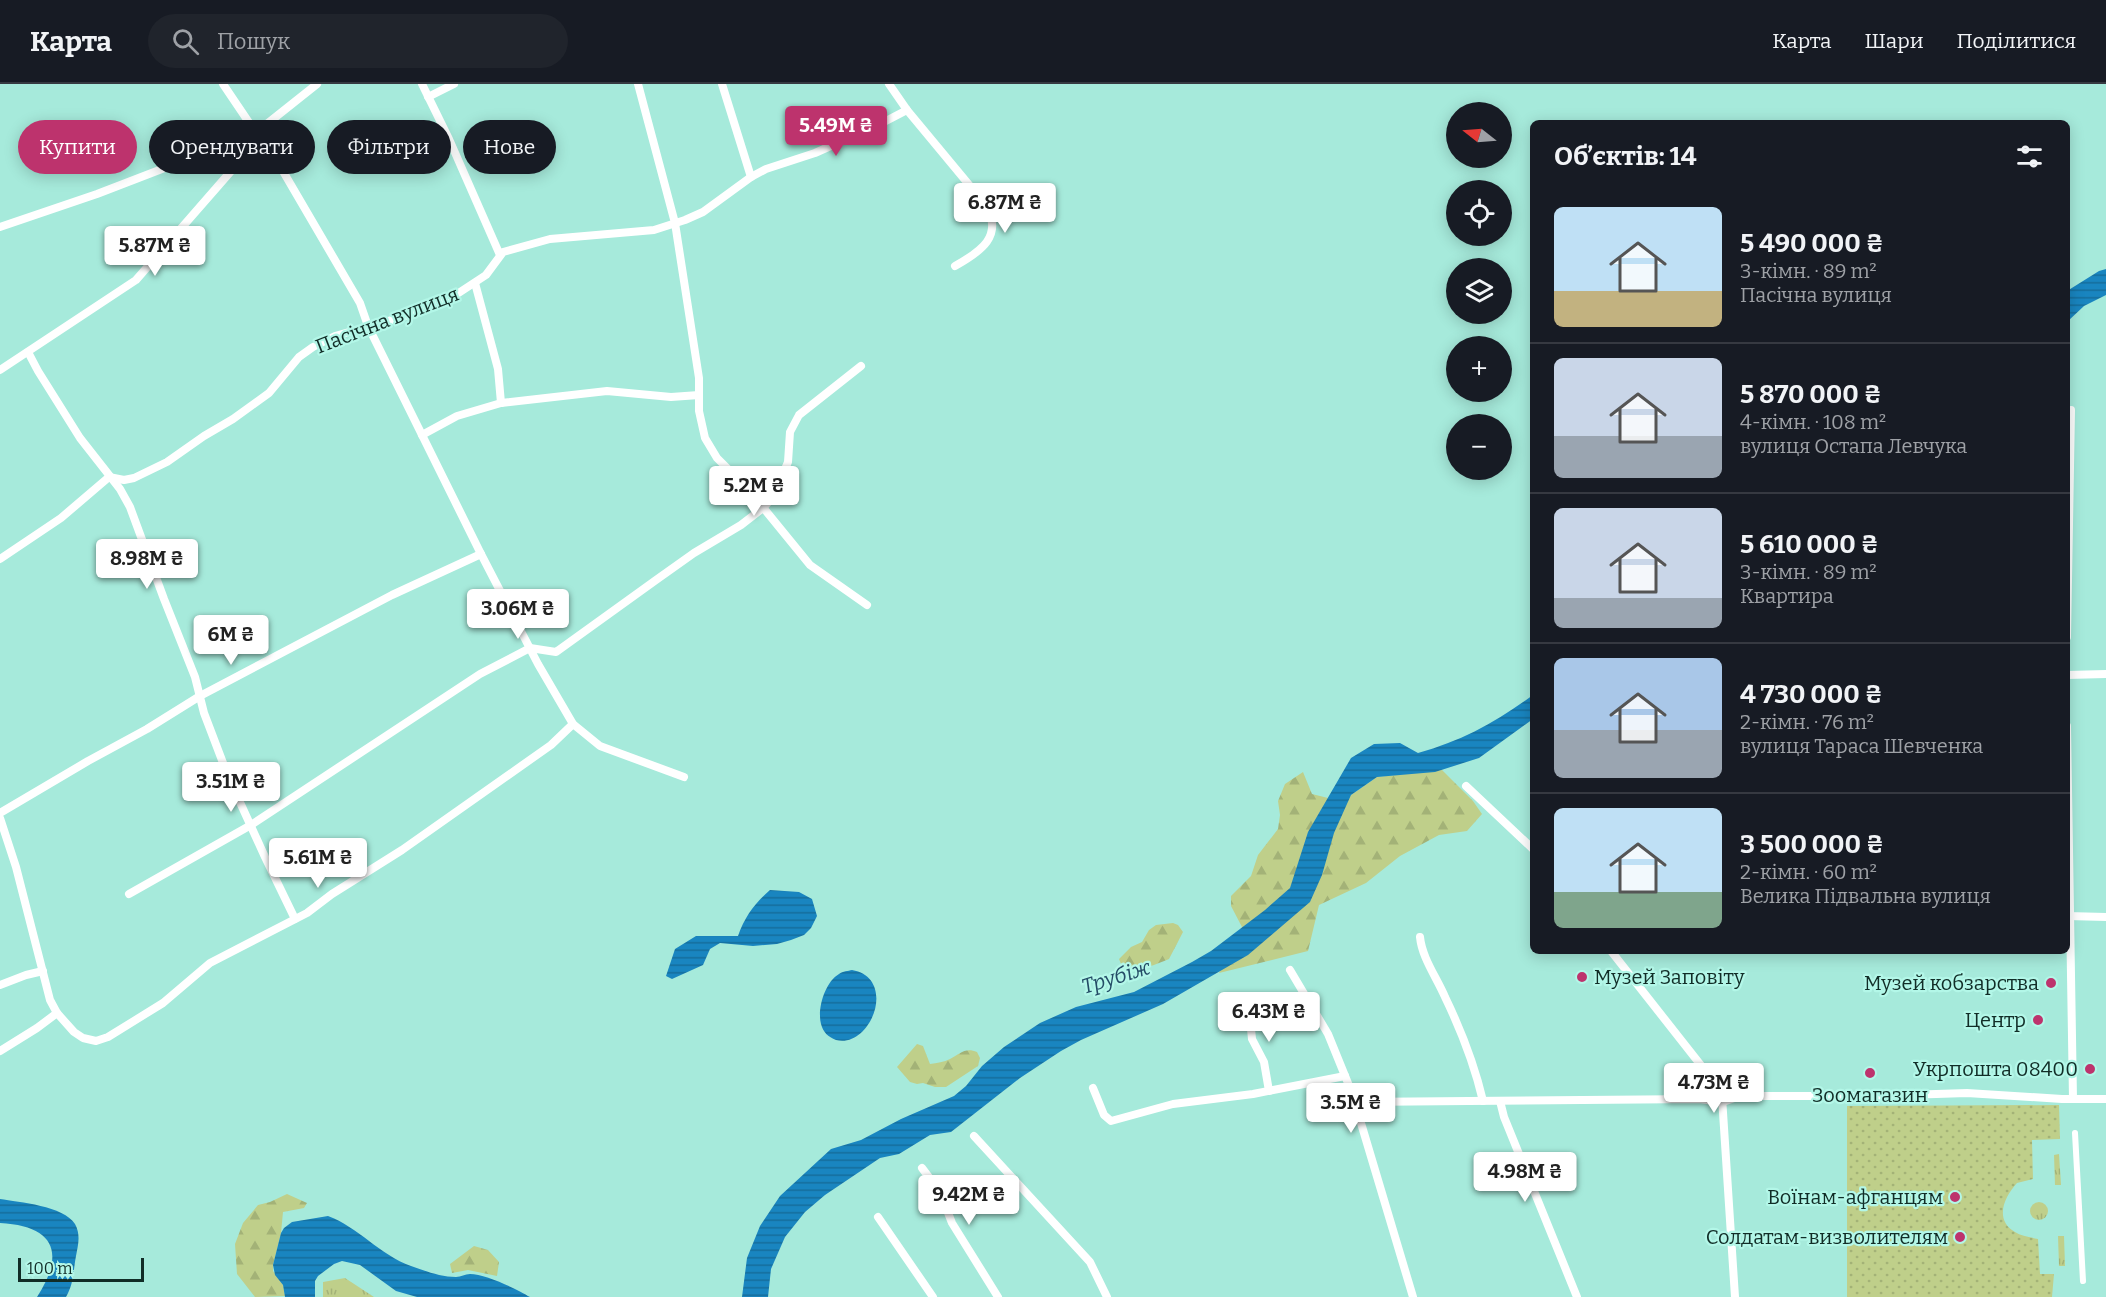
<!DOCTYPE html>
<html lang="uk">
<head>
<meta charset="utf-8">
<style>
  :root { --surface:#171b24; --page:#20242c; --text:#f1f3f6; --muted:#9ea1a6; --line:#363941; --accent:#bd336d }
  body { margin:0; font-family:Bitter,serif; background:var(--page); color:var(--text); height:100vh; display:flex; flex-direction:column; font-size:22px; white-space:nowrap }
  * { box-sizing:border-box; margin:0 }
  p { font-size:20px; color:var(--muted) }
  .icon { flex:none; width:33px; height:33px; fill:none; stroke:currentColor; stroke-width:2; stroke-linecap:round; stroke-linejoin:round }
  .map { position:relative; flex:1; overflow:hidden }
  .panel { position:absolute; left:1530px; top:36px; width:540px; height:834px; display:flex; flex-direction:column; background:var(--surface); border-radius:9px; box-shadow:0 3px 15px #0003 }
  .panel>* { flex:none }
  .top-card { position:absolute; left:18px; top:36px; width:570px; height:54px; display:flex; gap:12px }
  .needle { width:39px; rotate:287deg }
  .buttons { position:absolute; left:1446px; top:18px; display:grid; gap:12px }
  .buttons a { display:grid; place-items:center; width:66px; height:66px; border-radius:50%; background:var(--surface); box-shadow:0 3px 15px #0003; font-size:30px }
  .scale { position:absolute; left:18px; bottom:15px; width:126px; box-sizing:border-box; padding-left:6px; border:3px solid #112d27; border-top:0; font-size:16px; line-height:21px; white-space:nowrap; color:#112d27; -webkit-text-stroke:4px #b3f7e8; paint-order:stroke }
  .price { position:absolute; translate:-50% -51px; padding:0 14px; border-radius:6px; background:#fff; color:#222; font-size:20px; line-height:39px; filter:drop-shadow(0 2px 3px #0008) }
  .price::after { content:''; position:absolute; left:50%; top:36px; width:18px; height:14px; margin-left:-9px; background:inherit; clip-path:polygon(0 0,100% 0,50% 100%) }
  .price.on { background:var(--accent); color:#fff }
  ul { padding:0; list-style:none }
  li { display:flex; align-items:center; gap:18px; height:150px; padding:0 24px }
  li+li { border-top:2px solid var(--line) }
  li span { display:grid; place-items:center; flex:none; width:168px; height:120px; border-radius:9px; color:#555 }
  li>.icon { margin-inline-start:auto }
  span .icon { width:72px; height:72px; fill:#fffc; stroke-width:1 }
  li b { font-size:26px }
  h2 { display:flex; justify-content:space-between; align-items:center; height:72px; padding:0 24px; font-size:26px }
  .tag { padding:0 21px; border-radius:27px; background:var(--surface); box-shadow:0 3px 15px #0003; font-size:21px; line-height:54px }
  .tag.on { background:var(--accent); color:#fff }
  header { display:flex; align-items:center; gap:36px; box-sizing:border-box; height:84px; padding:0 30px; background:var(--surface); border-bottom:2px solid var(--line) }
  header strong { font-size:28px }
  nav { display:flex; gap:33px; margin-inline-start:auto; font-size:21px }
  .search { width:420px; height:54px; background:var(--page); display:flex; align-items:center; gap:15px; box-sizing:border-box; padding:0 21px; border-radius:33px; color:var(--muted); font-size:22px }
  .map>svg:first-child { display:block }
  .grass { fill:url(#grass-tufts) }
  .forest { fill:url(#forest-firs) }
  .park { fill:url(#park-dots) }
  .water { fill:url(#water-rules) }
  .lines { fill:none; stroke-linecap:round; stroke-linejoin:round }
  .pedestrian { stroke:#fff; stroke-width:6 }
  .minor { stroke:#fff; stroke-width:8 }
  .poi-dot { fill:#bd336d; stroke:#b3f7e8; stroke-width:2 }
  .labels { text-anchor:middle; stroke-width:4.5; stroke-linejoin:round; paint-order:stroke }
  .street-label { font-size:20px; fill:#112d27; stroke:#b3f7e8 }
  .poi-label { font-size:20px; fill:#112d27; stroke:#b3f7e8; text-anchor:end }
  .water-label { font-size:21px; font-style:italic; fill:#244c66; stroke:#b3f7e8 }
</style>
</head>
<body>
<header>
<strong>Карта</strong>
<div class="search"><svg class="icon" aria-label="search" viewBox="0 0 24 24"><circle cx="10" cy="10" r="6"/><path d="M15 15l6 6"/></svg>Пошук</div>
<nav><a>Карта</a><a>Шари</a><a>Поділитися</a></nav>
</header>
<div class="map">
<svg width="2106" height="1213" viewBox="0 0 2106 1213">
  <defs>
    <pattern id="grass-tufts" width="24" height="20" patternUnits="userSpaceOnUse" patternTransform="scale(1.5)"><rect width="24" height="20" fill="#bfcf8a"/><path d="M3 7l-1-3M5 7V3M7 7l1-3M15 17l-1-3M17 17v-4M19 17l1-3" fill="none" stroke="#a3b277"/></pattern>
    <pattern id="forest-firs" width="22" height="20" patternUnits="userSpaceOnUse" patternTransform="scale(1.5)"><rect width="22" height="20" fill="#bfcf8a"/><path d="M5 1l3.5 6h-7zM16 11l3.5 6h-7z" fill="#a3b277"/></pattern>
    <pattern id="park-dots" width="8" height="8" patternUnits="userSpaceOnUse" patternTransform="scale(1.5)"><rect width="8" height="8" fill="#bfcf8a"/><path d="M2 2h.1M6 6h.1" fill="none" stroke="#a3b277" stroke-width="1.8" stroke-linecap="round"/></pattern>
    <pattern id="water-rules" width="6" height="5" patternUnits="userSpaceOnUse" patternTransform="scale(1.5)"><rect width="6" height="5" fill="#1985c0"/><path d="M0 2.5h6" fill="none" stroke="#156d9c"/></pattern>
  </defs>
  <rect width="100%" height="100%" fill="#a6eadb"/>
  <g class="grass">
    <polygon points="2059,1070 2061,1101 2055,1101 2054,1071"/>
    <circle cx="2039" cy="1127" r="9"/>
    <polygon points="2058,1152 2064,1152 2065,1182 2059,1182"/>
    <polygon points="345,1194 374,1213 323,1213 323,1198"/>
  </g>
  <g class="forest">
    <polygon points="1442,686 1473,717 1482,730 1467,747 1439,751 1400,772 1366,799 1319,821 1308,867 1219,889 1242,843 1231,822 1231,812 1251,792 1258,771 1278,745 1280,731 1278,717 1285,700 1303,688 1312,710 1328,714 1351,711 1377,693"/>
    <path d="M 1173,839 L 1178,841 L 1183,848 L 1169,875 C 1152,882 1140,888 1121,880 L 1119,875 L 1131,863 L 1142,858 L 1149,846 L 1156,841 Z"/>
    <path d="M 917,960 L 923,962 L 930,980 C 937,979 944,978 950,975 C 960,970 965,963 977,968 L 980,974 L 978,982 L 946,1003 L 935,1003 L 923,999 L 917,1000 L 910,998 L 897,983 Z"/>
    <polygon points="287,1110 307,1119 304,1124 283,1128 281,1149 273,1181 273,1187 283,1201 285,1212 255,1213 237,1190 235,1160 243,1139 258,1121 270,1118"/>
    <polygon points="474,1162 488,1166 499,1178 497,1192 468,1186 452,1189 450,1180"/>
  </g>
  <path class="park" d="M 2059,1021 L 2060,1055 L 2032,1056 L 2033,1095 L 2017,1099 C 2004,1113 1994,1136 2015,1148 C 2021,1152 2030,1153 2038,1155 L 2040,1190 L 2054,1190 L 2052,1213 L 1847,1213 L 1847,1022 Z"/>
  <g class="water">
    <polygon points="2106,185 2106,211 2084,222 2067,238 2067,207 2099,187"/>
    <path d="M 1533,611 L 1533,635 L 1479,674 L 1435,688 L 1377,693 L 1351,711 L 1334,749 L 1322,791 L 1310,818 L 1248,871 L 1163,920 L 1081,956 L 1061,967 L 1020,994 L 951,1048 L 930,1051 L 899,1070 L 880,1074 L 825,1111 L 805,1128 L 785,1153 L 771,1185 L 768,1213 L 742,1213 L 747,1174 L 760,1142 L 780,1112 L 831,1065 L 861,1056 L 901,1035 L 954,1012 L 966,1002 L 982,982 L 1004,963 L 1040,939 L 1076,923 L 1134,908 L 1192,878 L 1211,867 L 1265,826 L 1290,804 L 1308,748 L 1351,674 L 1374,660 L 1400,659 L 1418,669 C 1462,657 1496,638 1533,611 Z"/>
    <path d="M 770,806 L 799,808 L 812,815 L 817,832 L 811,844 L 804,851 L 791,856 L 777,860 L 753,862 L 720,859 L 710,865 L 703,881 L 672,895 L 666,892 L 675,865 L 696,852 L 738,852 C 745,832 755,819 770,806 Z"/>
    <path d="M 852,886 C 898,894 871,965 836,956 C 828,953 823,948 821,940 C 817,925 825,898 839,890 C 843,887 848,887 852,886 Z"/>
    <path d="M 0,1115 C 19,1118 64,1122 75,1140 C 81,1151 78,1161 76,1172 C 73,1188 74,1199 66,1213 L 37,1213 C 66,1168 54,1142 0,1139 Z"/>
    <path d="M 328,1132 C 358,1143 380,1171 411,1182 C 425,1187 441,1193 456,1193 C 461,1193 465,1190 470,1190 C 485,1190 517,1205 530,1213 L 417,1213 L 396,1207 L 360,1181 L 342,1177 L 334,1180 L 318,1192 L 315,1197 L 315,1213 L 285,1213 L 283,1201 L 275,1191 L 273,1181 L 281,1149 L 284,1144 L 292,1138 Z"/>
  </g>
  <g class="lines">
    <polyline class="pedestrian" points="2075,1049 2083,1197"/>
    <g class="minor">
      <polyline points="223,0 250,40 263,53 360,219 368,242 481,470 538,580 573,640 600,662 684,693"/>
      <polyline points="422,0 449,55 500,171"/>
      <polyline points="638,0 675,139 699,294 699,327 705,354 717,374 748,405 810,481 867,521"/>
      <polyline points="722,0 751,93"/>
      <path d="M 889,0 L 907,26 L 985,120 C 1005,152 980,168 955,182"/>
      <polyline points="428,13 454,0"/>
      <polyline points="0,143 97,110 245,53 258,47 317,0"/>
      <polyline points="475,199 498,285 501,319"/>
      <polyline points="28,268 38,287 80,354 120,405 130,423 164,515 195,593 204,629 228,692 265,773 295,835"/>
      <polyline points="0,286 136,196 239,78 258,47"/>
      <polyline points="422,351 457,332 501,319 607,307 671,313 699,311"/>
      <polyline points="0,475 61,434 109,393 124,396 134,394 167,378 204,352 233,335 269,309 299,273 313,263 335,252 402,233 454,212 486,191 503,168 550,155 654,146 685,136 703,128 751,93 766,85 815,69 884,38 907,26"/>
      <polyline points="2067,553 2071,326"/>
      <polyline points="2067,591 2106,590"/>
      <polyline points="2067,642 2073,1015"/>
      <polyline points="1466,702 1533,765"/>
      <polyline points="0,729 88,677 147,645 200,612 392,511 481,470"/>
      <polyline points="0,734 16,783 50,916 57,929 37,944 0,967"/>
      <polyline points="129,810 251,741 480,590 530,564 556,568 656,496 694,469 741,441 763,424 773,413 788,378 790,348 799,331 861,282"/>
      <polyline points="2067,832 2106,833"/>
      <path d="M 1420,853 C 1422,874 1437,894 1445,913 C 1460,944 1475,983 1483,1017"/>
      <polyline points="1611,867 1707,989 1722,1013 1735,1213"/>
      <polyline points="1290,886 1328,950 1352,1009 1413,1213"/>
      <polyline points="0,901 26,891 43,887"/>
      <polyline points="1248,914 1252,955 1264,978 1269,1007"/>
      <polyline points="57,929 74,948 83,954 96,957 108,953 163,919 210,879 307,829 332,810 402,766 551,661 573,640"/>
      <polyline points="1093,1004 1104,1031 1111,1037 1173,1020 1253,1010 1345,992"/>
      <polyline points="1500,1017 1504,1033 1577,1213"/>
      <polyline points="1355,1018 1699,1015 1723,1018 1740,1012 1874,1012 1967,1009 2062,1015 2106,1015"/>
      <polyline points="974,1052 1090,1178 1107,1213"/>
      <polyline points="922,1084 940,1108 952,1139 998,1213"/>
      <polyline points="878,1133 933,1213"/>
    </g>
  </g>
  <g class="poi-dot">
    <circle cx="1582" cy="893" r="6"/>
    <circle cx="2051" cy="899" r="6"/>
    <circle cx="2038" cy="936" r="6"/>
    <circle cx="2090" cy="985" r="6"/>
    <circle cx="1870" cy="989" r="6"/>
    <circle cx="1955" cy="1113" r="6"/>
    <circle cx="1960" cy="1153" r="6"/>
  </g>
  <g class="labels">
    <g class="street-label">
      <text transform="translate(387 236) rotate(-21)" y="7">Пасічна вулиця</text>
    </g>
    <g class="poi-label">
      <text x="1594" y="900" text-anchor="start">Музей Заповіту</text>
      <text x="2039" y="906">Музей кобзарства</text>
      <text x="2026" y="943">Центр</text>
      <text x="2078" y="992">Укрпошта 08400</text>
      <text x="1870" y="1018" text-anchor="middle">Зоомагазин</text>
      <text x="1943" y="1120">Воїнам-афганцям</text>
      <text x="1948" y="1160">Солдатам-визволителям</text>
    </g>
    <g class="water-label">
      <text transform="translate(1116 893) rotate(-17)" y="7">Трубіж</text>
    </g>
  </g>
</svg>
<div class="buttons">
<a><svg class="needle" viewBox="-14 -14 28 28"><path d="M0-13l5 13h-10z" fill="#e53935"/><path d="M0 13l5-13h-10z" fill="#9ea1a6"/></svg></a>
<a><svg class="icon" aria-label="locate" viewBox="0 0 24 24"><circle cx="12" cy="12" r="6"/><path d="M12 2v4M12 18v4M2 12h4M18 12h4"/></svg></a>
<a><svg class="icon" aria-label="layers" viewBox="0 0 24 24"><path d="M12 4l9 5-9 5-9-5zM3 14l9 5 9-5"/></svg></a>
<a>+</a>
<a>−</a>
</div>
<div class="scale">100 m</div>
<b class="price on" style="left:836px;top:73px">5.49M ₴</b>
<b class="price" style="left:1005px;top:150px">6.87M ₴</b>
<b class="price" style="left:155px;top:193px">5.87M ₴</b>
<b class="price" style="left:754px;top:433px">5.2M ₴</b>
<b class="price" style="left:147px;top:506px">8.98M ₴</b>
<b class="price" style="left:518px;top:556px">3.06M ₴</b>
<b class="price" style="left:231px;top:582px">6M ₴</b>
<b class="price" style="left:231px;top:729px">3.51M ₴</b>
<b class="price" style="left:318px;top:805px">5.61M ₴</b>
<b class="price" style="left:1269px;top:959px">6.43M ₴</b>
<b class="price" style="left:1714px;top:1030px">4.73M ₴</b>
<b class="price" style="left:1351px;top:1050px">3.5M ₴</b>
<b class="price" style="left:1525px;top:1119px">4.98M ₴</b>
<b class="price" style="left:969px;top:1142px">9.42M ₴</b>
<div class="top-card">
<a class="tag on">Купити</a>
<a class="tag">Орендувати</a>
<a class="tag">Фільтри</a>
<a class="tag">Нове</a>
</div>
<section class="panel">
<h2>Об’єктів: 14<svg class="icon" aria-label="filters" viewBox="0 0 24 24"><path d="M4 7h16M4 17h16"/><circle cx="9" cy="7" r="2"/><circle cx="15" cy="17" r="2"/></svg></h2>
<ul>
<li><span style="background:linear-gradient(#bfe0f5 70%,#c2b280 0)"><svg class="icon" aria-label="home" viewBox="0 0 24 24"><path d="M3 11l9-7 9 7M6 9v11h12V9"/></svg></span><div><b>5 490 000 ₴</b><p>3-кімн. · 89 m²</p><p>Пасічна вулиця</p></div></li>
<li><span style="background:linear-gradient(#c9d6e8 65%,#9aa5b1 0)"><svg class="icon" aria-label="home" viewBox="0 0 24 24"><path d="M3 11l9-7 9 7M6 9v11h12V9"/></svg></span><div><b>5 870 000 ₴</b><p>4-кімн. · 108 m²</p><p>вулиця Остапа Левчука</p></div></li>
<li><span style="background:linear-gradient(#c9d6e8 75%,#9aa5b1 0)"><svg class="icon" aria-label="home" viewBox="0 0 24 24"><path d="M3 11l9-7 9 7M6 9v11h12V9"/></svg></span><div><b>5 610 000 ₴</b><p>3-кімн. · 89 m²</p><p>Квартира</p></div></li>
<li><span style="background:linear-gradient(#a9c7e8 60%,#9aa5b1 0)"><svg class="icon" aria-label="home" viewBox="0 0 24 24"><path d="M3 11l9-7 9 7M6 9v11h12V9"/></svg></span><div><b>4 730 000 ₴</b><p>2-кімн. · 76 m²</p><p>вулиця Тараса Шевченка</p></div></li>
<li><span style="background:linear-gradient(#bfe0f5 70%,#7fa58c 0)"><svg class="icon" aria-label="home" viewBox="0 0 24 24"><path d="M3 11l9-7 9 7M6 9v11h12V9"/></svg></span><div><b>3 500 000 ₴</b><p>2-кімн. · 60 m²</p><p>Велика Підвальна вулиця</p></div></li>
</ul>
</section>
</div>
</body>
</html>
